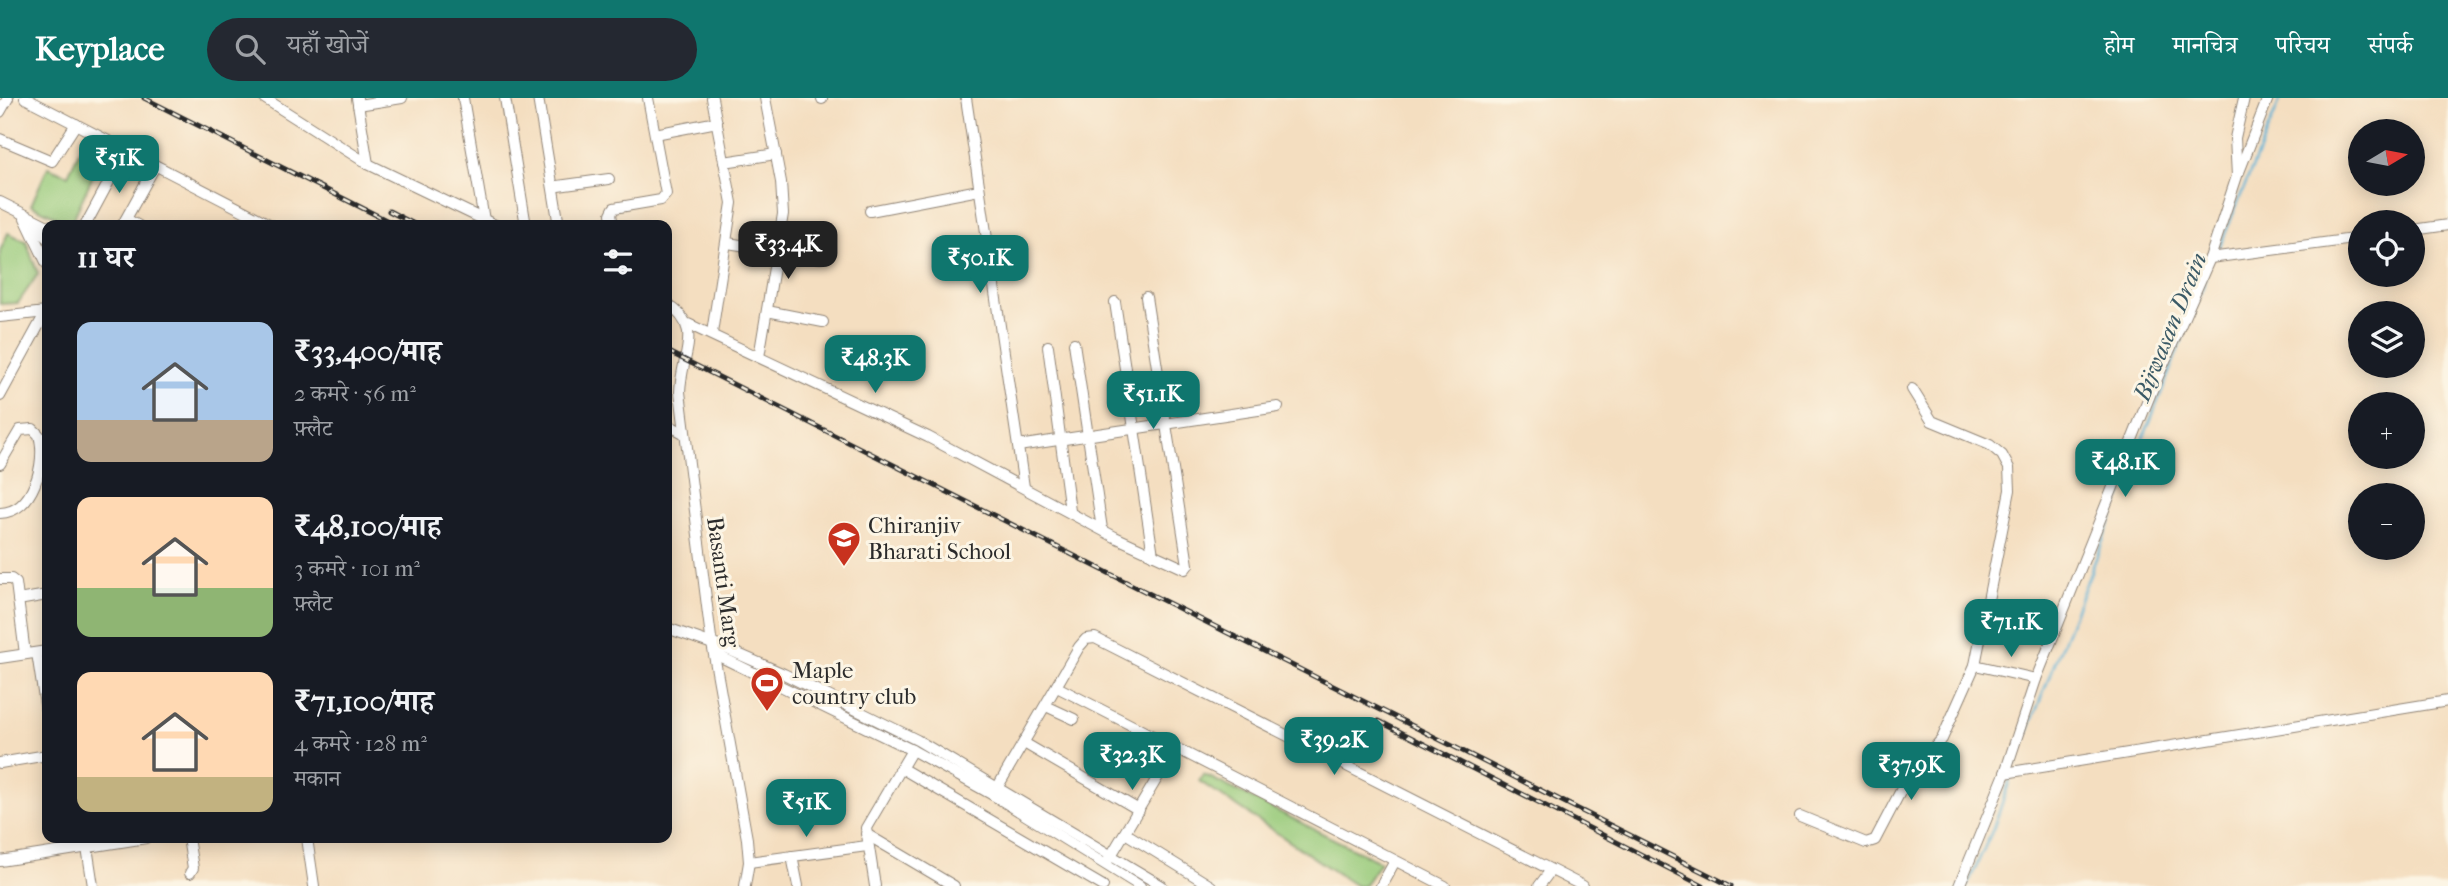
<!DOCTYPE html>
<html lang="hi">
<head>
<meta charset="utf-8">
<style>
  :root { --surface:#171b24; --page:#242831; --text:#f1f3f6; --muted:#9ea1a6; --accent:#0f766e }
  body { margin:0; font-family:"IM FELL French Canon","Noto Serif Devanagari",serif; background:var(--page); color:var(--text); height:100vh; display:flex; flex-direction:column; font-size:26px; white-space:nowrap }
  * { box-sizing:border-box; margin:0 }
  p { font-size:23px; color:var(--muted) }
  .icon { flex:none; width:38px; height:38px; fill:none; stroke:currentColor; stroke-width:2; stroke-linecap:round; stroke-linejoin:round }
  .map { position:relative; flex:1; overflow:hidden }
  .side { position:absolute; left:42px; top:122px; width:630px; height:623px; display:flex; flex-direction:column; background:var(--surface); border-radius:14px; box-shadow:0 4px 18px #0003 }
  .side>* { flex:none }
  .needle { width:46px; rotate:80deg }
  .tools { position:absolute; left:2348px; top:21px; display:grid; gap:14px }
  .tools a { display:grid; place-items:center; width:77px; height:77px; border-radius:50%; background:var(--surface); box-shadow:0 4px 18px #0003; font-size:35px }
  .price { position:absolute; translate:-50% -60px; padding:0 16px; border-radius:14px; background:var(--accent); color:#fff; font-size:23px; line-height:46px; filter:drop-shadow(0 2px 4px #0008) }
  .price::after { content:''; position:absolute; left:50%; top:42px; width:21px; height:16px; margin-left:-10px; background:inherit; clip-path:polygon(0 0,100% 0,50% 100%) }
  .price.current { background:#222; color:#fff }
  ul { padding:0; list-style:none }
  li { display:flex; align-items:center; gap:21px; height:175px; padding:0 35px }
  li span { display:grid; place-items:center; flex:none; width:196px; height:140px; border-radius:14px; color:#555 }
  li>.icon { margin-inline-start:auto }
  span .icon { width:84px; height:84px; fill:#fffc; stroke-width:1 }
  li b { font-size:30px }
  h2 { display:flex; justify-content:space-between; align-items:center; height:84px; padding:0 35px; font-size:30px }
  header { display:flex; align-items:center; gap:42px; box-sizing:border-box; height:98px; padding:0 35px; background:var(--accent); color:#fff }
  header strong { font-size:33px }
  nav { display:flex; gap:38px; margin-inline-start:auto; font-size:24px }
  .search { width:490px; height:63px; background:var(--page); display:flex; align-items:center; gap:18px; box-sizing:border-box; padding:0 24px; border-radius:38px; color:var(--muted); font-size:26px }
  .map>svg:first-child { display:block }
  .park { fill:#98ca7a; stroke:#627a52; stroke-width:2 }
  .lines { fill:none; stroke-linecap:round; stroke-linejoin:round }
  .stream { stroke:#58b0d5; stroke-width:2.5 }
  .minor-casing { stroke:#908476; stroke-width:12 }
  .minor { stroke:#fff; stroke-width:10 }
  .rail-casing { stroke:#2b2b2b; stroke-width:5 }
  .rail { stroke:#fcf5e5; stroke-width:2.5; stroke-dasharray:8; stroke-linecap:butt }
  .labels { text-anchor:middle; stroke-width:6; stroke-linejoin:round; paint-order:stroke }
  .poi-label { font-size:23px; fill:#2b2b2b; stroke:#fcf5e5; text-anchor:start }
  .street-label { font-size:23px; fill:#2b2b2b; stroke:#fcf5e5 }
  .water-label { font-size:24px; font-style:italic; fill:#3b5a66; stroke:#fcf5e5 }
</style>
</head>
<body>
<header>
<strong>Keyplace</strong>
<div class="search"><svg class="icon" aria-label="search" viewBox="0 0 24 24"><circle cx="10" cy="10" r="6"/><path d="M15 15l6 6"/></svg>यहाँ खोजें</div>
<nav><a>होम</a><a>मानचित्र</a><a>परिचय</a><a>संपर्क</a></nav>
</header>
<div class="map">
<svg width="2448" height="788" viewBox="0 0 2448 788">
  <rect width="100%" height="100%" fill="#fcf5e5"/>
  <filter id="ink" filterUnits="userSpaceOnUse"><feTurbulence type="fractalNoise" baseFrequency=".0143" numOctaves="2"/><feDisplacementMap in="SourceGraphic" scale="14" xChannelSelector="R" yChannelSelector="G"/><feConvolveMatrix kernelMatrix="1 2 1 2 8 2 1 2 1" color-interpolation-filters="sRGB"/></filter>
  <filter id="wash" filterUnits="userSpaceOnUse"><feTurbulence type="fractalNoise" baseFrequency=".00686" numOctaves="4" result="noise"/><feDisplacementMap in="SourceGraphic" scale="28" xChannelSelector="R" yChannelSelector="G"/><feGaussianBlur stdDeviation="1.57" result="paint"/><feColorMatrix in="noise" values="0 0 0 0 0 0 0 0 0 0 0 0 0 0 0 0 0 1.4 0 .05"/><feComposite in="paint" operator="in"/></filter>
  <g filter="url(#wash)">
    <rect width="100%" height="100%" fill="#f4dec0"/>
    <g class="park">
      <polygon points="85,41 105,51 71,126 31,107 48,69 68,77"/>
      <polygon points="8,135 26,143 38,176 18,205 0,206 0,153"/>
      <polygon points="1203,676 1380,764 1364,788 1356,788 1199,683"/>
    </g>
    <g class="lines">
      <g class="stream">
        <polyline points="2217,155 2281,0"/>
        <polyline points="2015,666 2206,181"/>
        <polyline points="1967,788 1993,731 2010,682"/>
      </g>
    </g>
  </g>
  <g filter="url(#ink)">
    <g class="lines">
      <defs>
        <g id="minor">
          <polyline points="25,0 273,128"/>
          <polyline points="264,0 368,66 497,128"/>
          <polyline points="357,0 368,66"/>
          <polyline points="463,0 484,122"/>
          <polyline points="505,0 526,128"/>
          <polyline points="538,0 559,128"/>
          <polyline points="822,0 822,1"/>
          <polyline points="966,0 1024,389"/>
          <polyline points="358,7 402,0"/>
          <polyline points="0,14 8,0"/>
          <polyline points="655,36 717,24"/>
          <polyline points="0,41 52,63 76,26"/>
          <polyline points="724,64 776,56"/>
          <polyline points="2239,74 2268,0"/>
          <polyline points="558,88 609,81"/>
          <polyline points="0,104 48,128"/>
          <polyline points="870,113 979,92"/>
          <polyline points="25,120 47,166"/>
          <polyline points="126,121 139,128"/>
          <polyline points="29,124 47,140"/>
          <polyline points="85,128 126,52"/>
          <polyline points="122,128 155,68"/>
          <polyline points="613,128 611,116 614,110 661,102 666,96 648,0"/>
          <polyline points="2413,132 2448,127"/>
          <polyline points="728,145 821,160"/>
          <polyline points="2210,160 2361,140"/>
          <polyline points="1115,204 1153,457"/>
          <path d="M 667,206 C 705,230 681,256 680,294 L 711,540 L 747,741 L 749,764 L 745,788"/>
          <polyline points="767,213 823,224"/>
          <polyline points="0,219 46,214"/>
          <polyline points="688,226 928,339 1115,439 1185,471 1188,467 1146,199"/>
          <polyline points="712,235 732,105 712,0"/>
          <polyline points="1074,245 1102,431"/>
          <polyline points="1048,248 1070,413"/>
          <polyline points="759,259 783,116 781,84 765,0"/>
          <polyline points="0,298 47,212"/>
          <polyline points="667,326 685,336"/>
          <polyline points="1018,348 1278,309"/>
          <path d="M 0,366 L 20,332 L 33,331 L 39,337 C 47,364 33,415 0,415"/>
          <polyline points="0,481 11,481 16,485 25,556"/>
          <polyline points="18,502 47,497"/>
          <polyline points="667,530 727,551 784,576 917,642 1162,788"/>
          <polyline points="713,549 723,560 912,652 993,697 1140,788"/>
          <polyline points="37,555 47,620"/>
          <polyline points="0,560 47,553"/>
          <polyline points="1975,567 2036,581"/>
          <polyline points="1057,589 1445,788"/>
          <polyline points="1046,608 1074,621"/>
          <polyline points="1024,645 1139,712"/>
          <polyline points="0,665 47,657"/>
          <polyline points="901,670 1103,788"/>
          <polyline points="2005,675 2448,603"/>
          <polyline points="993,697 1079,549 1086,541 1095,540 1583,788"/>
          <polyline points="1800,718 1866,745 1875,742 1908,679 1942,641 1975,567 2010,392 2009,370 2002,357 1990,347 1932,323 1912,291"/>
          <polyline points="1125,735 1211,788"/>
          <polyline points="866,736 954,788"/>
          <polyline points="188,740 193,770 190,775"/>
          <polyline points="307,740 314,788"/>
          <polyline points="87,749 93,788"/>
          <polyline points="792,758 798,788"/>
          <polyline points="1109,761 1175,650"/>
          <polyline points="0,763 146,740"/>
          <polyline points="749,764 867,748"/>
          <polyline points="875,788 866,730 912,652"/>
          <polyline points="1381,788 1395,763"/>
          <polyline points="1539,788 1551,772"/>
          <polyline points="1959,788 2004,678 2036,581 2152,292 2210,160 2237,78 2235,40 2244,0"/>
        </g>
      </defs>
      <use href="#minor" class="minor-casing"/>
      <use href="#minor" class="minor"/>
      <defs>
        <g id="rail">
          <polyline points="144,0 398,128"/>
          <polyline points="389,113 418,128"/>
          <polyline points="667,253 1731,788"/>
          <polyline points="1379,623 1703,788"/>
        </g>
      </defs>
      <use href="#rail" class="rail-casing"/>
      <use href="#rail" class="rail"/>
    </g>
  </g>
  <defs>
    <symbol id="school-pin" viewBox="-11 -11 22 30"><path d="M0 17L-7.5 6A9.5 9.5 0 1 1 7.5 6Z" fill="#c8321e" stroke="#fcf5e5"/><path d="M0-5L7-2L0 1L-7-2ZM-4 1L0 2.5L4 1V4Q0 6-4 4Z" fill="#fff"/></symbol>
    <symbol id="stadium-pin" viewBox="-11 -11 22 30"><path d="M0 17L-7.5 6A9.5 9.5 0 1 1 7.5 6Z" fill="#c8321e" stroke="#fcf5e5"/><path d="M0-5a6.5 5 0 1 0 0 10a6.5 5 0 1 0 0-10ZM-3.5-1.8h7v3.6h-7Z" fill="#fff"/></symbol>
  </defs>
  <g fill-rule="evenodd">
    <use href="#school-pin" x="825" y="421" width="38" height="52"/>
    <use href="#stadium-pin" x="748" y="566" width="38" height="52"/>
  </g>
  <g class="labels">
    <g class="poi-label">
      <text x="868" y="435">Chiranjiv<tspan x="868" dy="26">Bharati School</tspan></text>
      <text x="792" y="580">Maple<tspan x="792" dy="26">country club</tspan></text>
    </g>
    <g class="street-label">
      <text transform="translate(724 484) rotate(82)" y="8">Basanti Marg</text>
    </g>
    <g class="water-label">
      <text transform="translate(2170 229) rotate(-68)" y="8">Bijwasan Drain</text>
    </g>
  </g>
</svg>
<div class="tools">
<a><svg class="needle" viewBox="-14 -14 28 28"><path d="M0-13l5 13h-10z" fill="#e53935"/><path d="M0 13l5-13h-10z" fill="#9ea1a6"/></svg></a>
<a><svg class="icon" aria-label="locate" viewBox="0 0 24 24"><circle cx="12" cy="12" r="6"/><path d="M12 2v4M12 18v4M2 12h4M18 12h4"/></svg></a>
<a><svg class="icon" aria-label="layers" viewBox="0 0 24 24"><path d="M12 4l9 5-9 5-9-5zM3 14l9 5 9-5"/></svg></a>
<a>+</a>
<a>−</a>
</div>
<b class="price" style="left:119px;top:97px">₹51K</b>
<b class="price current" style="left:788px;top:183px">₹33.4K</b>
<b class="price" style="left:980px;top:197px">₹50.1K</b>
<b class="price" style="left:875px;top:297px">₹48.3K</b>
<b class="price" style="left:1153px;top:333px">₹51.1K</b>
<b class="price" style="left:2125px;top:401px">₹48.1K</b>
<b class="price" style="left:2011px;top:561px">₹71.1K</b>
<b class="price" style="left:1334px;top:679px">₹39.2K</b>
<b class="price" style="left:1132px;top:694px">₹32.3K</b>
<b class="price" style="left:1911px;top:704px">₹37.9K</b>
<b class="price" style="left:806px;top:741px">₹51K</b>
<section class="side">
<h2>11 घर<svg class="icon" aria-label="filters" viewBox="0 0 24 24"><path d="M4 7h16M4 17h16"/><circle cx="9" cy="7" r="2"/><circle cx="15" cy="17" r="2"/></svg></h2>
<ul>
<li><span style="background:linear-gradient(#a9c7e8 70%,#b9a48a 0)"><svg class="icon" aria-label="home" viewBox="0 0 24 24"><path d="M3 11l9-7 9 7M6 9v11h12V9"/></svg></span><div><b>₹33,400/माह</b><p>2 कमरे · 56 m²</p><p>फ़्लैट</p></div></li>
<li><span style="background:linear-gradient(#ffd9b3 65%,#8fb573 0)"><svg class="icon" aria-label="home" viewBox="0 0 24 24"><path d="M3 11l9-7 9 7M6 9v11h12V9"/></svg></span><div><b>₹48,100/माह</b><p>3 कमरे · 101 m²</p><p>फ़्लैट</p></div></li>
<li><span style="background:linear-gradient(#ffd9b3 75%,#c2b280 0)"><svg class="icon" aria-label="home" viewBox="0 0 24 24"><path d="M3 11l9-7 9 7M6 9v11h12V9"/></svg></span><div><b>₹71,100/माह</b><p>4 कमरे · 128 m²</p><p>मकान</p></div></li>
</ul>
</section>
</div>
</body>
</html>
